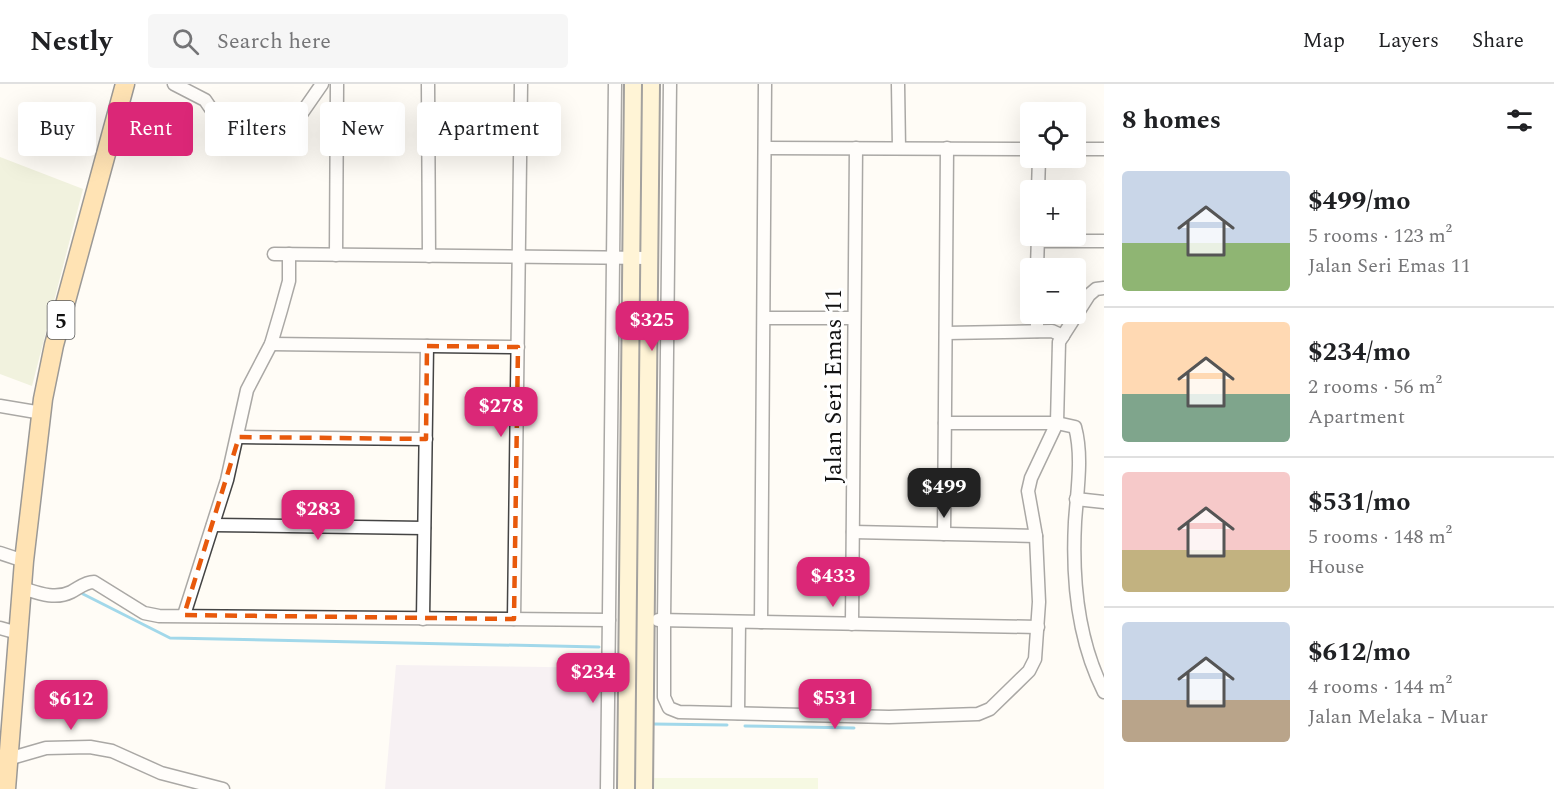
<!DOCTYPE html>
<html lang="en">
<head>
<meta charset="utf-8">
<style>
  :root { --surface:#fff; --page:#f6f6f6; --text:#202124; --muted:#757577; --line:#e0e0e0; --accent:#db2777 }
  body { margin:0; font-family:Spectral,serif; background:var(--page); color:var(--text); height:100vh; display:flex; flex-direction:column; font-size:22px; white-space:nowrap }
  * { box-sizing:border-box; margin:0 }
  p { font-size:20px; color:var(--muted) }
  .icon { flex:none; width:33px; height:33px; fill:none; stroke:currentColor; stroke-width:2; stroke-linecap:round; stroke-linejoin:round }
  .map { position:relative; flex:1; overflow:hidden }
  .drawer { display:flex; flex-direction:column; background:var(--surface); width:450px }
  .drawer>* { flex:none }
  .guide { position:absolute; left:18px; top:18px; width:570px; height:54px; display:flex; gap:12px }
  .buttons { position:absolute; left:1020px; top:18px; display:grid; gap:12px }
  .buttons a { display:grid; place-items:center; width:66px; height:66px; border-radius:6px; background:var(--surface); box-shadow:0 6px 24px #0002; font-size:30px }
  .price { position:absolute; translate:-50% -51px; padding:0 14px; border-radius:12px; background:var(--accent); color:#fff; font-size:20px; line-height:39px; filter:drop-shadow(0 2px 3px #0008) }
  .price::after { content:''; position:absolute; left:50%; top:36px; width:18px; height:14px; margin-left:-9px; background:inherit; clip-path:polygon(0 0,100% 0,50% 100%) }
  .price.selected { background:#222; color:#fff }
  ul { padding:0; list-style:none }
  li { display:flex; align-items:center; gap:18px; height:150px; padding:0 18px }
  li+li { border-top:2px solid var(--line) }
  li span { display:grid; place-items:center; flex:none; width:168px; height:120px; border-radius:6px; color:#555 }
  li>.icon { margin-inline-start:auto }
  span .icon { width:72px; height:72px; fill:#fffc; stroke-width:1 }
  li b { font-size:26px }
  h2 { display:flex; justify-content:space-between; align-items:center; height:72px; padding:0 18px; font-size:26px }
  .chip { padding:0 21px; border-radius:6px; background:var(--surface); box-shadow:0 6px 24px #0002; font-size:21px; line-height:54px }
  .chip.selected { background:var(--accent); color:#fff }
  header { display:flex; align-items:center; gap:36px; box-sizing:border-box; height:84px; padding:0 30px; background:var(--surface); border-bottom:2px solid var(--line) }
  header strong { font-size:28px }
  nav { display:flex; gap:33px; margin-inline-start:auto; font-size:21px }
  .search { width:420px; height:54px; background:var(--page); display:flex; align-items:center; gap:15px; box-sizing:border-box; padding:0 21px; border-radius:6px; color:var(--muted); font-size:22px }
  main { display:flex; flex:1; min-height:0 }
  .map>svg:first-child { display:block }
  .industrial { fill:#ede5f0 }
  .cemetery { fill:#dfe6c1 }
  .pitch { fill:#ecf5cb }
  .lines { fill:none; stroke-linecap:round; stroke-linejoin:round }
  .stream { stroke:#31aedc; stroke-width:3 }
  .street-casing { stroke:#444; stroke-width:15 }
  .secondary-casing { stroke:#333; stroke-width:20 }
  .primary-casing { stroke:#222; stroke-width:21 }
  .street { stroke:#fff; stroke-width:12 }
  .secondary { stroke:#ffecb0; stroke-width:16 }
  .primary { stroke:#ffc565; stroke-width:18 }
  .marked { fill:none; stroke:#e8590c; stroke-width:4.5; stroke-dasharray:12 8; stroke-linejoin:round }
  .labels { text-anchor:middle; stroke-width:6; stroke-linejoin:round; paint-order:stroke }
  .shield { fill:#fff; stroke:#585858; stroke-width:1.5 }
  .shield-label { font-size:22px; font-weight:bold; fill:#111 }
  .street-label { font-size:24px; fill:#111; stroke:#fff }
</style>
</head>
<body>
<header>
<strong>Nestly</strong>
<div class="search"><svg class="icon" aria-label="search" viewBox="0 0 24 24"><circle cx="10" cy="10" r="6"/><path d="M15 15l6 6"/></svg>Search here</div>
<nav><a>Map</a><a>Layers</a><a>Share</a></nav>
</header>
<main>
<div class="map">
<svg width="1104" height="705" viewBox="0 0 1104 705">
  <rect width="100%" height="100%" fill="#fffcf5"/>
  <polygon class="industrial" points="396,581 617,584 614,705 385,705"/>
  <polygon class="cemetery" points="0,73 83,105 32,302 0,290"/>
  <rect class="pitch" x="653" y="694" width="165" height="11"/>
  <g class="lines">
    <g class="stream">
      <polyline points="83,510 170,554 599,563"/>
      <polyline points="653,640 727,641"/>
      <polyline points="745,642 854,644"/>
    </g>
    <defs>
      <g id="street">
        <polyline points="174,0 205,16 220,38 237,46"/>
        <polyline points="428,0 429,172"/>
        <polyline points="670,0 664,537 664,613 669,624 679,628 889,633 978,630 990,625 1029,587 1035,575 1039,518 1036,452 1028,407 1031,394 1057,339 1059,258 1089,211 1096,205 1104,204"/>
        <polyline points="898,0 899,64"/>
        <polyline points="288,49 322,0"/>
        <polyline points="765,64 1030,65"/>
        <polyline points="1076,65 1104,65"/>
        <polyline points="1038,106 1039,74"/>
        <polyline points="1038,157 1104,157"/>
        <polyline points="274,170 649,174"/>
        <polyline points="336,171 337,0"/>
        <polyline points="1037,184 1038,152"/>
        <polyline points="764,234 854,234"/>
        <polyline points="1037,247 1037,230"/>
        <polyline points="946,249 1052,247 1063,252"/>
        <polyline points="271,260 518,263"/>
        <polyline points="0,322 42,329"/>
        <path d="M 945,339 L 1057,339 L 1075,343 C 1083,372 1077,408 1075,438 C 1072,495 1078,557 1104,608"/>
        <polyline points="239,353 426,355"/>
        <polyline points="1076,415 1104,418"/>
        <polyline points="213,441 424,444"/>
        <polyline points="853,448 1036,452"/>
        <polyline points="944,450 947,64"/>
        <polyline points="0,469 24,477"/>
        <path d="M 22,504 C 38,509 55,516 71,508 C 79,504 85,498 94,498 L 144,529 L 159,532 L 609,536"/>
        <polyline points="184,531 227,396 247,306 271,260 281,226 289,197 289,170"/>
        <polyline points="423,535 427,262"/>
        <polyline points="514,535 521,0"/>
        <polyline points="658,536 1038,543"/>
        <polyline points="761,538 765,0"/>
        <polyline points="852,540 856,64"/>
        <polyline points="0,544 18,549"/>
        <polyline points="738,629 739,538"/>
        <polyline points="8,675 46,664 90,663 112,667 161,689 223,705"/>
        <polyline points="607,705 615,0"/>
      </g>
      <g id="secondary">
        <polyline points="626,705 633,0"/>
        <polyline points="644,705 651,0"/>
      </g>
      <polyline id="primary" points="6,705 24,477 43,315 54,261 125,0"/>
    </defs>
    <use href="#street" class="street-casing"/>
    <use href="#secondary" class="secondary-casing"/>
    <use href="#primary" class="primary-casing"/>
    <use href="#street" class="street"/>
    <use href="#secondary" class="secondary"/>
    <use href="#primary" class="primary"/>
  </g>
  <path d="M0 0H1104V705H0ZM 427,262 L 518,263 L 514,535 L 184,531 L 239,353 L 426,355 Z" fill="#fffcf5" fill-opacity=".55" fill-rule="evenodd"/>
  <path class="marked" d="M 427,262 L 518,263 L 514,535 L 184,531 L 239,353 L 426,355 Z"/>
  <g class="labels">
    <rect class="shield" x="47.5" y="217" width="27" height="38" rx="4.5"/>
    <g class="shield-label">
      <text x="61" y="244">5</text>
    </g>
    <g class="street-label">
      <text transform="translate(833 302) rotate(-90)" y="8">Jalan Seri Emas 11</text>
    </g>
  </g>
</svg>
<div class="buttons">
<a><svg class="icon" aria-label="locate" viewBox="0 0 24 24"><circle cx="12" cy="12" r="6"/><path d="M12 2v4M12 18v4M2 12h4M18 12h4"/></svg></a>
<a>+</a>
<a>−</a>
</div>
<b class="price" style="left:652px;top:268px">$325</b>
<b class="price" style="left:501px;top:354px">$278</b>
<b class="price selected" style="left:944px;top:435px">$499</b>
<b class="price" style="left:318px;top:457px">$283</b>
<b class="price" style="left:833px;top:524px">$433</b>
<b class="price" style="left:593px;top:620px">$234</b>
<b class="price" style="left:835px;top:646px">$531</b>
<b class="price" style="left:71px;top:647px">$612</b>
<div class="guide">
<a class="chip">Buy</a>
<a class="chip selected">Rent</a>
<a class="chip">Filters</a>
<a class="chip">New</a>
<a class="chip">Apartment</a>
</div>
</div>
<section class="drawer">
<h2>8 homes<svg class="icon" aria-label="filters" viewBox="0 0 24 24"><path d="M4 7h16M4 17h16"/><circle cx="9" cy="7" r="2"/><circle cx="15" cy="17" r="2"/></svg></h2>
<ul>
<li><span style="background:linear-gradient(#c9d6e8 60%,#8fb573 0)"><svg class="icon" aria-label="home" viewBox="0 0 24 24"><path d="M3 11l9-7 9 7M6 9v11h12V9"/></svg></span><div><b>$499/mo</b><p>5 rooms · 123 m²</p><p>Jalan Seri Emas 11</p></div></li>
<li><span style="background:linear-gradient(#ffd9b3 60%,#7fa58c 0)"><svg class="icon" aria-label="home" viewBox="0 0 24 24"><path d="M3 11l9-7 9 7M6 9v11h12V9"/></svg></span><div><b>$234/mo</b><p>2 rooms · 56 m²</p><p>Apartment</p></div></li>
<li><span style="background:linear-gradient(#f6c9c9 65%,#c2b280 0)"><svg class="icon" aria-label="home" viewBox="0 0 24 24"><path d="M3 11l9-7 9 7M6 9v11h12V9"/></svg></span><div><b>$531/mo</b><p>5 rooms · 148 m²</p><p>House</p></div></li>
<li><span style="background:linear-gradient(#c9d6e8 65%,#b9a48a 0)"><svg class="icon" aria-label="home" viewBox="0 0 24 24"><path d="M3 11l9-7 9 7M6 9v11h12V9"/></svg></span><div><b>$612/mo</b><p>4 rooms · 144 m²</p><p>Jalan Melaka - Muar</p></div></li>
</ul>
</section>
</main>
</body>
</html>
